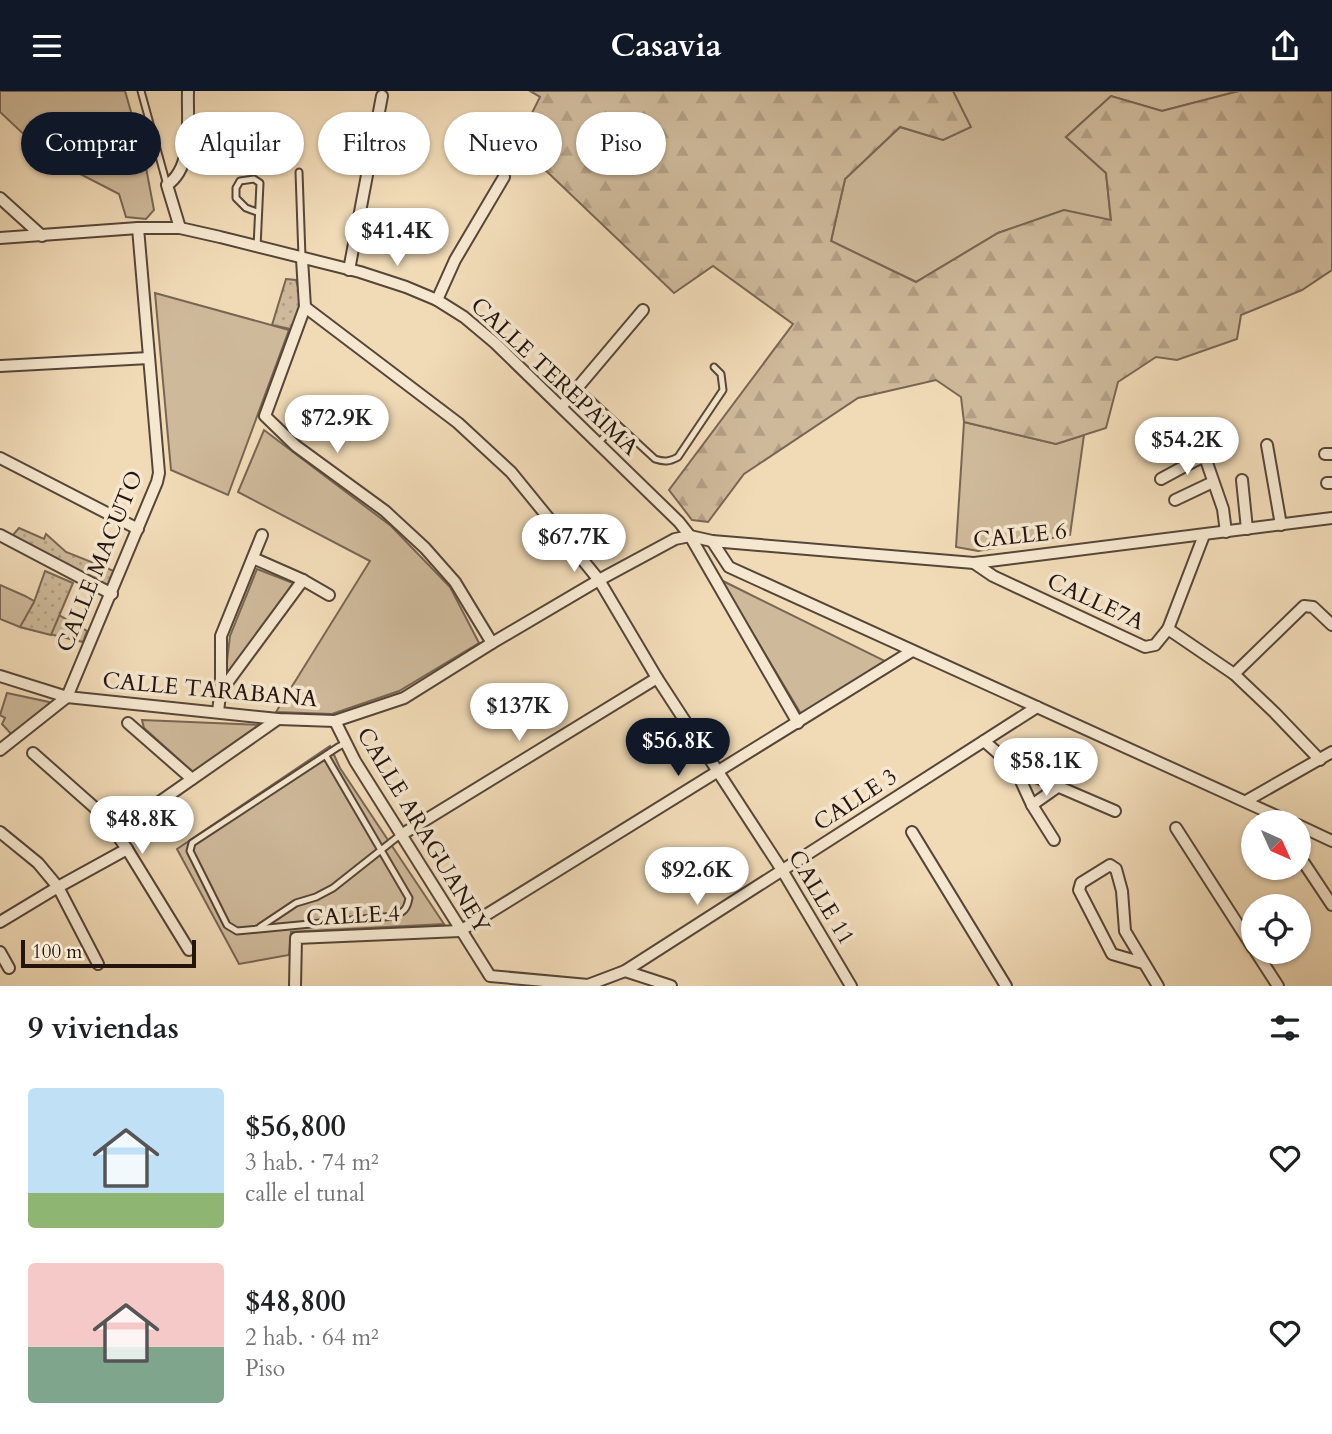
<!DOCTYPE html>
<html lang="es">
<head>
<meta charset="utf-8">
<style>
  :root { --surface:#fff; --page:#f2f2f2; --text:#202124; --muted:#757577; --accent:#111827 }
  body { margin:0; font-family:Cardo,serif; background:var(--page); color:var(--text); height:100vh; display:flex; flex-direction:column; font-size:26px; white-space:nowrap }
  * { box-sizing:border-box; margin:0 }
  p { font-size:23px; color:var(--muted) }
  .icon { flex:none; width:38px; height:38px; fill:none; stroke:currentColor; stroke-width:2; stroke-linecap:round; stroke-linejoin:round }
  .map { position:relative; height:895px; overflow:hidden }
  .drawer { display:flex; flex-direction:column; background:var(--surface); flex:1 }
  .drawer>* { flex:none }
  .hud { position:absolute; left:21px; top:21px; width:700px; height:63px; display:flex; gap:14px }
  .needle { width:46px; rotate:135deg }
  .buttons { position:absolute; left:1241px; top:719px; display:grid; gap:14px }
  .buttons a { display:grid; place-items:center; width:70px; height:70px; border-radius:50%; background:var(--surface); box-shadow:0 2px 5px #0004; font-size:35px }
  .scale { position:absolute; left:21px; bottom:18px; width:175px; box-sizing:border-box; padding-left:7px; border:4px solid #23140e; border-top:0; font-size:19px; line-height:24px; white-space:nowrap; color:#23140e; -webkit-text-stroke:5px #f6e8d0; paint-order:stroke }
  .price { position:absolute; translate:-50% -60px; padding:0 16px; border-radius:24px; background:#fff; color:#222; font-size:23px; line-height:46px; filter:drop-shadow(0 2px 4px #0008) }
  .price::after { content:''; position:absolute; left:50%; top:42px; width:21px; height:16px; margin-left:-10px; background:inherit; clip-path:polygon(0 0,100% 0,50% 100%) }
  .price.active { background:var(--accent); color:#fff }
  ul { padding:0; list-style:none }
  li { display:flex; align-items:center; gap:21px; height:175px; padding:0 28px }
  li span { display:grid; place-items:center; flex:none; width:196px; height:140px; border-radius:7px; color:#555 }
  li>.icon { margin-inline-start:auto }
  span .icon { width:84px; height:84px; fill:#fffc; stroke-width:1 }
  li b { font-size:30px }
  h2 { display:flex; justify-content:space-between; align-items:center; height:84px; padding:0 28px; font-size:30px }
  .pill { padding:0 24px; border-radius:32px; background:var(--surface); box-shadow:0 2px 5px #0004; font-size:24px; line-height:63px }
  .pill.active { background:var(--accent); color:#fff }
  header { display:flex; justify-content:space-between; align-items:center; height:91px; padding:0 28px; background:var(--accent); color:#fff; font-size:32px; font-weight:700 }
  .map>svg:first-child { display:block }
  .green { fill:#ceb99a; stroke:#786654; stroke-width:2 }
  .forest { fill:url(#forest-firs); stroke:#786654; stroke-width:2 }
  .garden { fill:url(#garden-dots); stroke:#786654; stroke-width:2 }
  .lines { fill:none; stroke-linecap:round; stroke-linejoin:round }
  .service-casing { stroke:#564638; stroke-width:9 }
  .minor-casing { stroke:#564638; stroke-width:14 }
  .service { stroke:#f6e8d0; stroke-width:5 }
  .minor { stroke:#f6e8d0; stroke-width:10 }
  .labels { text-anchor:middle; stroke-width:7; stroke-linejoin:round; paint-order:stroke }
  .street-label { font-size:23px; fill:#23140e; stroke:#f6e8d0 }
</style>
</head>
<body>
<header><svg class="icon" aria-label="menu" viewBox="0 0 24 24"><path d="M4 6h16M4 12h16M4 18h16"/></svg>Casavia<svg class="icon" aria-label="share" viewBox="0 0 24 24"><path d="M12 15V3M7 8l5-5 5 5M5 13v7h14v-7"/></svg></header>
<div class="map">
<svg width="1332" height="895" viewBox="0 0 1332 895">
  <defs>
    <pattern id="forest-firs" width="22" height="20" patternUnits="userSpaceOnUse" patternTransform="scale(1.75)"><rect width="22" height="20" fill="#ceb99a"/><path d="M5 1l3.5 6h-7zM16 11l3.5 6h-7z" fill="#b19e84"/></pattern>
    <pattern id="garden-dots" width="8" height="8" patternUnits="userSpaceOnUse" patternTransform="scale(1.75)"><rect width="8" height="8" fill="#ceb99a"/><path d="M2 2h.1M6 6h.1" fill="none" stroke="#b19e84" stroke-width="1.8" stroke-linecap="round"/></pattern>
  </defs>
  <rect width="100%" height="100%" fill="#f1dbb7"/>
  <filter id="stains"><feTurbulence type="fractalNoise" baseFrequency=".00286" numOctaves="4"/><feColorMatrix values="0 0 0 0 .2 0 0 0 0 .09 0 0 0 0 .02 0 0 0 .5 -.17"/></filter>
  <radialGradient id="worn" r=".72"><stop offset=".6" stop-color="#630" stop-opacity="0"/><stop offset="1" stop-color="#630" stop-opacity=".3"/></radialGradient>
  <g class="green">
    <polygon points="0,0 125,0 144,66 154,119 146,128 126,126 119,103 49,67 0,21"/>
    <polygon points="953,0 1239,0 1162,20 1111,5 1066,46 1106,82 1111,130 1064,119 998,142 916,191 831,150 845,88 900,36 943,49 970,36"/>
    <polygon points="155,202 289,239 228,404 171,379"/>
    <polygon points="964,331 1056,353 1084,344 1070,444 978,460 956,456"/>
    <polygon points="264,339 391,435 450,496 479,552 399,600 332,623 276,621 370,470 238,401"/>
    <polygon points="257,478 293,492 228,589 225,587 230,545"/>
    <polygon points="721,489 735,496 885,570 801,623"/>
    <polygon points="0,494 25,505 87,540 83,551 20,536 0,528"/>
    <polygon points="7,602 49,611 53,616 13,645 2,633 5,627 0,624"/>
    <polygon points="142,629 259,634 193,681 144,637"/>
    <polygon points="330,655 340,677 444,833 291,841 289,864 239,873 177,758"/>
  </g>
  <polygon class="forest" points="530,0 953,0 971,36 943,49 900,36 845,88 831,150 916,191 998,142 1064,119 1111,129 1106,82 1066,46 1111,5 1162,20 1239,0 1332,0 1332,179 1302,199 1241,224 1237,248 1177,269 1156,266 1118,291 1106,337 1056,353 964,331 961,306 936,289 858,307 744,383 708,431 692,429 669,399 793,233 713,175 674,202 517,52 540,6"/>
  <g class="garden">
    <polygon points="286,188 296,189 303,215 295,239 272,234"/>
    <polygon points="19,437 44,448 46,443 66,461 114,480 108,496 12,445"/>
    <polygon points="45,480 73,492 51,544 20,536 34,511"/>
  </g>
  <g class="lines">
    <defs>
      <g id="service">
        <polyline points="141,0 167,94"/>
        <polyline points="299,81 302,166"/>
        <polyline points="257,156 260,92 254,88 240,90 236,97 236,107 246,117 257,121"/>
        <polyline points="587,305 617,333"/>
        <path d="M 599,351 L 617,333 L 655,368 C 664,371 669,371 678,366 L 723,299 L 721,283 L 714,276"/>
        <path d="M 326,665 L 409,807 C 407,818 404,821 394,825 L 237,840 L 227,834 L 190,760 L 192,752 L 338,656 L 346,652"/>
        <polyline points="260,836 296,812 316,806 333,797 400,744"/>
      </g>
      <g id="minor">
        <polyline points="0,107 42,145"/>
        <path d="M 180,137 L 167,94 C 194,76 187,30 188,0"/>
        <polyline points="0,147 138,137 180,137 220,146 360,181 406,196 437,209 464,226 495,252 679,431 690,445 798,632"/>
        <polyline points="349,179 382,5"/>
        <polyline points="437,209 455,169 504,86"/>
        <polyline points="305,216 265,325 296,355 385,420 425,457 455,491 492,552"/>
        <polyline points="0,275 149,267"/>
        <polyline points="562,315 643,219"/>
        <polyline points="1267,354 1281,434"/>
        <polyline points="1325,363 1332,363"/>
        <polyline points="0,367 138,438"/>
        <polyline points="1161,388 1196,369 1202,367 1206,369 1223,418 1226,441"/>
        <polyline points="1242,389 1247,438"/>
        <polyline points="1327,392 1332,392"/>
        <polyline points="1175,409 1213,391"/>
        <polyline points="0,444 112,503"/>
        <polyline points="712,450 729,476 1292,732"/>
        <polyline points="253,467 303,489 329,504"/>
        <polyline points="974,472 993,485 1145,556 1155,554 1168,538 1234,583 1275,622 1320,669"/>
        <polyline points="1168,538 1204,444"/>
        <polyline points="1234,583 1304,515 1313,516 1332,534"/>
        <polyline points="0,585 67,606 278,628 335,630 404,607 492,552 599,489 511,381 458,332 305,216 302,168"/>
        <polyline points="221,595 227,592 303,489"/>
        <polyline points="67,606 157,391 159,382 138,137"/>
        <polyline points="218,621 221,595 221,545 262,444"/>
        <polyline points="335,630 355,670 490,885 588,894 625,880 671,895"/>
        <polyline points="128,632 192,688"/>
        <polyline points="984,650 1015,677 1115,720"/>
        <polyline points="0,659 67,606"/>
        <polyline points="1015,677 1032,714 1054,749"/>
        <polyline points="1246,710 1332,661"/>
        <polyline points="155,714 278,628"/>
        <polyline points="1032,714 1059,695"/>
        <polyline points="1298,734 1332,750"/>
        <polyline points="1176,737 1253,857"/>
        <polyline points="0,741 38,772 58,796 98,873"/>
        <polyline points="912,741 1006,895"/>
        <polyline points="401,744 657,587"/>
        <polyline points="127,758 189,859"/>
        <polyline points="1304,772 1332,814"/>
        <polyline points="0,831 58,796 127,758 103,724 33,662"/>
        <polyline points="0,861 9,877"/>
        <polyline points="1256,861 1278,895"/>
        <polyline points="1143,872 1112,863 1079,799 1081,792 1110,774 1116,778 1122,800 1125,840 1158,895"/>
        <polyline points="625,880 1037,616"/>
        <polyline points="295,895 296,847 460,840 912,560"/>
        <polyline points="851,895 782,779 657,587 599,489 675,448 690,445 712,450 974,472 1332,427"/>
      </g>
    </defs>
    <use href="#service" class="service-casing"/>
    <use href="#minor" class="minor-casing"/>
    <use href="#service" class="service"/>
    <use href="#minor" class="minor"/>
  </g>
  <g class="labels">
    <g class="street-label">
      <text transform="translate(555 285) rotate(43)" y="8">CALLE TEREPAIMA</text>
      <text transform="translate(1020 444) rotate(-6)" y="8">CALLE 6</text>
      <text transform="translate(99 470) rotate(-68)" y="8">CALLE MACUTO</text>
      <text transform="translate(1096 510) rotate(25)" y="8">CALLE7A</text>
      <text transform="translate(210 598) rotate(5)" y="8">CALLE TARABANA</text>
      <text transform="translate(855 708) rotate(-33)" y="8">CALLE 3</text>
      <text transform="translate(424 739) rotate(59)" y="8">CALLE ARAGUANEY</text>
      <text transform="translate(822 806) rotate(59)" y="8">CALLE 11</text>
      <text transform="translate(353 824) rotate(-3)" y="8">CALLE 4</text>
    </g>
  </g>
  <rect width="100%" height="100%" filter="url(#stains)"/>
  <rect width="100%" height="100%" fill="url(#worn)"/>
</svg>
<div class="buttons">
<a><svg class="needle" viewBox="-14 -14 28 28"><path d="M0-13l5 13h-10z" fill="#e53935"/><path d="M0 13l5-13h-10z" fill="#757577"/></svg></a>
<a><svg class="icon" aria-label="locate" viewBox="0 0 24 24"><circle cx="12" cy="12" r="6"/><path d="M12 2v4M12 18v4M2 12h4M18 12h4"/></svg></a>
</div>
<div class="scale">100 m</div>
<b class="price" style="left:397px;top:177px">$41.4K</b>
<b class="price" style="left:337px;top:364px">$72.9K</b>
<b class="price" style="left:1187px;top:386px">$54.2K</b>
<b class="price" style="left:574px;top:483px">$67.7K</b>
<b class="price" style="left:519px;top:652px">$137K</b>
<b class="price active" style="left:678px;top:687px">$56.8K</b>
<b class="price" style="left:1046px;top:707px">$58.1K</b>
<b class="price" style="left:142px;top:765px">$48.8K</b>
<b class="price" style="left:697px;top:816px">$92.6K</b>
<div class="hud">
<a class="pill active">Comprar</a>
<a class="pill">Alquilar</a>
<a class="pill">Filtros</a>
<a class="pill">Nuevo</a>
<a class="pill">Piso</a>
</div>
</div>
<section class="drawer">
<h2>9 viviendas<svg class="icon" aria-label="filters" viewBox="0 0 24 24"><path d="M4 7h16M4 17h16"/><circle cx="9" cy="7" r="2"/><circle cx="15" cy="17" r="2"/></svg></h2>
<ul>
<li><span style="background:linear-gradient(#bfe0f5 75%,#8fb573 0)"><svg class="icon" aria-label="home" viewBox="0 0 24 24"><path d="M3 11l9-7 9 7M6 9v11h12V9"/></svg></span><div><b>$56,800</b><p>3 hab. · 74 m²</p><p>calle el tunal</p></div><svg class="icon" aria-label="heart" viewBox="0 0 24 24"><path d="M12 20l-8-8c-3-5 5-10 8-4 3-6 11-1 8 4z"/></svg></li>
<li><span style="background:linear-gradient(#f6c9c9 60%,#7fa58c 0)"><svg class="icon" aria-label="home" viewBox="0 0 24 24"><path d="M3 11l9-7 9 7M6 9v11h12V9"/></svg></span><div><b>$48,800</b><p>2 hab. · 64 m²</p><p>Piso</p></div><svg class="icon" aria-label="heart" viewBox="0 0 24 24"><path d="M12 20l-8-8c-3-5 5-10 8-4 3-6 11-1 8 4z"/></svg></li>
</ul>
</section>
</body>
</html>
